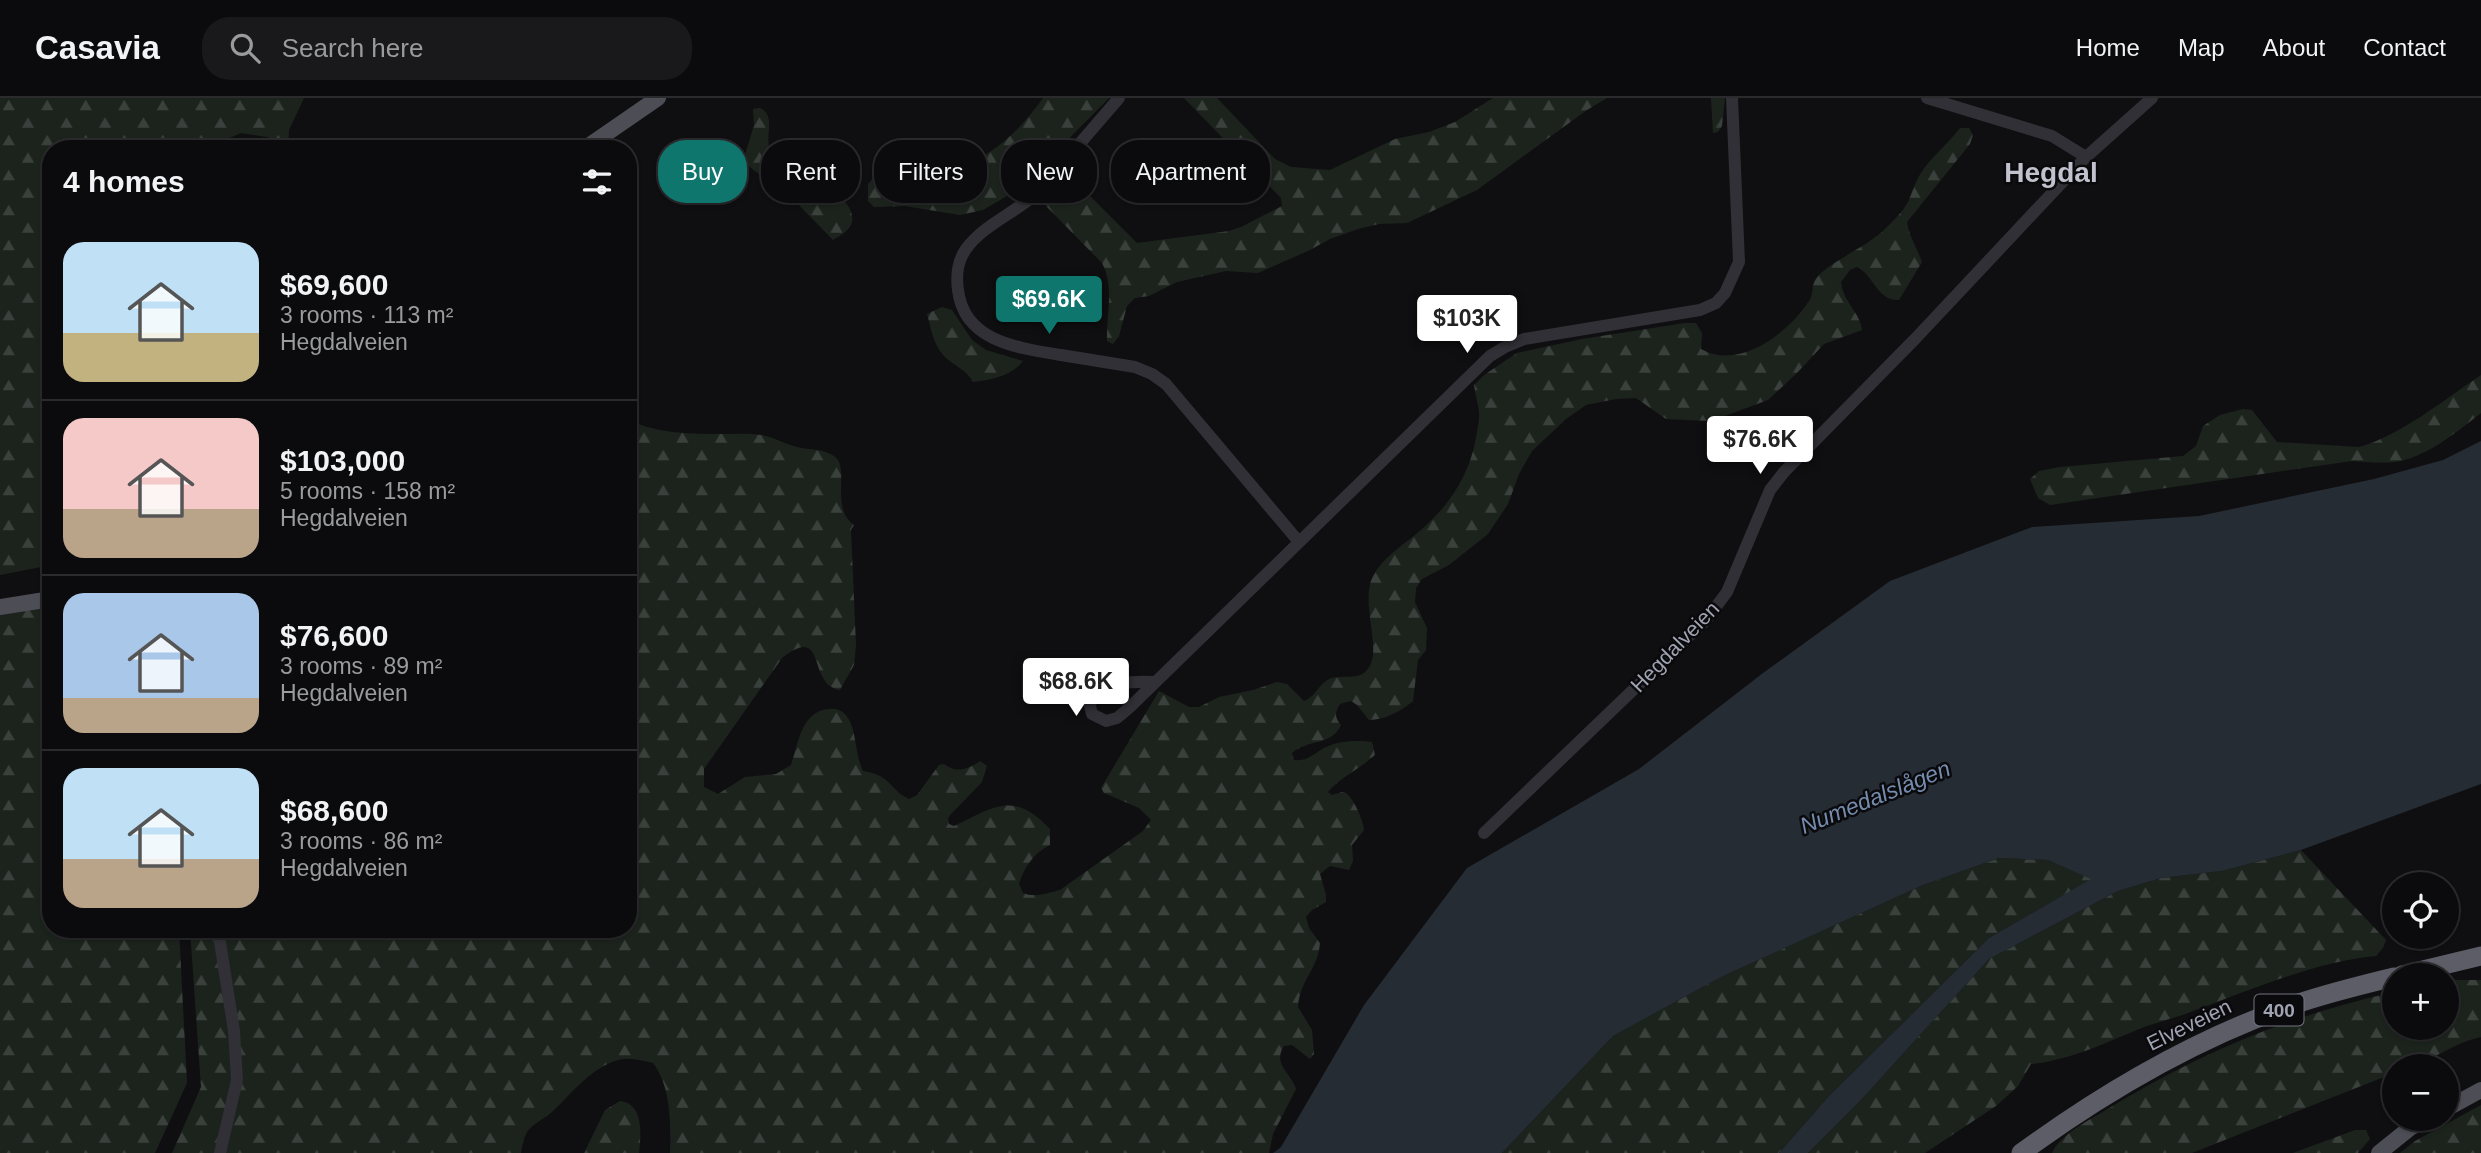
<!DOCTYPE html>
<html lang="en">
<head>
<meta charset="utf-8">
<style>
  :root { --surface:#0b0b0d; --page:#19191b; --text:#f1f3f6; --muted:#9a9b9d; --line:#2b2b2e; --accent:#0f766e }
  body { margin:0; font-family:Arial,sans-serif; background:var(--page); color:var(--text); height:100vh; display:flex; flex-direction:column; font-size:26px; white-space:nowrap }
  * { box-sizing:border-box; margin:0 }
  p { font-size:23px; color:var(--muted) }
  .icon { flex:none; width:38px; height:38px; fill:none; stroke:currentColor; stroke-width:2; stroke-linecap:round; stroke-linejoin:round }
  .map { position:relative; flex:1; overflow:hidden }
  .side { position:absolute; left:42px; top:42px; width:595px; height:798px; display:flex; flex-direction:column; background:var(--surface); border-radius:28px; box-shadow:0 2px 5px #0004,0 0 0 2px var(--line) }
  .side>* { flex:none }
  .top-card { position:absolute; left:658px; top:42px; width:665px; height:63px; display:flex; gap:14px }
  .controls { position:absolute; left:2382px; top:774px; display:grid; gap:14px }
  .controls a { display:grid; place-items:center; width:77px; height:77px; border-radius:50%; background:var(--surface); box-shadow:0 2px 5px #0004,0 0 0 2px var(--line); font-size:35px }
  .price { position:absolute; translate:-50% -60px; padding:0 16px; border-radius:7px; background:#fff; color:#222; font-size:23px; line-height:46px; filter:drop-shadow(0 2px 4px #0008) }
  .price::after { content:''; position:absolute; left:50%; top:42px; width:21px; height:16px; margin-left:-10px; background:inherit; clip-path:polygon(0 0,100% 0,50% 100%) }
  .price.active { background:var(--accent); color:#fff }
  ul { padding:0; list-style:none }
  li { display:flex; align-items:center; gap:21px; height:175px; padding:0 21px }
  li+li { border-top:2px solid var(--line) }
  li span { display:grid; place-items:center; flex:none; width:196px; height:140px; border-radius:21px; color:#555 }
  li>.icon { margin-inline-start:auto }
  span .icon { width:84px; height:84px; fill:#fffc; stroke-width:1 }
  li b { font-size:30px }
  h2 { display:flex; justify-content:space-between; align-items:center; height:84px; padding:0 21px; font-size:30px }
  .tag { padding:0 24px; border-radius:28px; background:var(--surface); box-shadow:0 2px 5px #0004,0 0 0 2px var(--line); font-size:24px; line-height:63px }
  .tag.active { background:var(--accent); color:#fff }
  header { display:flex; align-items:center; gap:42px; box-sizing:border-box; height:98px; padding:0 35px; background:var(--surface); border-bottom:2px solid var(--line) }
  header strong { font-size:33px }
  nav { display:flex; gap:38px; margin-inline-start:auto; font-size:24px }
  .search { width:490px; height:63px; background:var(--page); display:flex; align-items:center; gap:18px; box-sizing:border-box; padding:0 24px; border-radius:28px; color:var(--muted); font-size:26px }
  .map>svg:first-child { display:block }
  .forest { fill:url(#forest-firs) }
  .water { fill:#262c34 }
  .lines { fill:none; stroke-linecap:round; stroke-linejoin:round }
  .minor { stroke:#303036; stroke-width:12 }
  .major { stroke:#4c4d55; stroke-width:16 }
  .highway { stroke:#5c5d67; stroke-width:19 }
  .labels { text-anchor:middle; stroke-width:5; stroke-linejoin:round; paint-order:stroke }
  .shield { fill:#0a0a0c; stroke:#737580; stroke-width:2 }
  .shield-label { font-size:19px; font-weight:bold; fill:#a0a3b2 }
  .street-label { font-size:21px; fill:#a0a3b2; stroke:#0a0a0c }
  .water-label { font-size:23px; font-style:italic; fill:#758caf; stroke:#0a0a0c }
  .district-label { font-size:28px; font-weight:bold; fill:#c1c2ce; stroke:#0a0a0c }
</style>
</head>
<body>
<header>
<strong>Casavia</strong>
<div class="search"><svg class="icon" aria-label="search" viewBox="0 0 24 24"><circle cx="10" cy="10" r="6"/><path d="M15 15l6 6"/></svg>Search here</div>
<nav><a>Home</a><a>Map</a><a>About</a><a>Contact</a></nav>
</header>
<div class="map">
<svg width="2481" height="1055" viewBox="0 0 2481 1055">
  <defs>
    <pattern id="forest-firs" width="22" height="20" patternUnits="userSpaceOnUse" patternTransform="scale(1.75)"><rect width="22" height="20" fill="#1c231d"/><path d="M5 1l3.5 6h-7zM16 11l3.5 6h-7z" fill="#3a403b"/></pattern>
  </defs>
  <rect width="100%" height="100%" fill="#0f0f11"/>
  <g class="forest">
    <polygon points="0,0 304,0 289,32 288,51 274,51 271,41 267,39 241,35 227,41 225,51 51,51 51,467 0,477"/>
    <path d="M 1043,0 L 1109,0 L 1019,91 L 983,112 L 960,117 L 905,108 L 874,109 L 868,103 L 868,86 L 875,78 C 895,76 915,76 934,74 C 982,69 1017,37 1043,0 Z"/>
    <path d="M 1184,0 L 1217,0 L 1275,61 L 1291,69 L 1330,72 L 1395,41 L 1429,34 L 1455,24 L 1493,0 L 1607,0 L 1587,12 L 1477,92 L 1407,125 L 1379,126 L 1358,131 L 1330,141 L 1310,152 L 1258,175 L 1226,173 L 1177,184 L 1149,198 L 1135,200 L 1127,208 L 1119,238 L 1113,246 L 1107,243 C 1106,217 1115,190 1102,165 L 1046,108 C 1044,96 1059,82 1070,78 L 1137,145 L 1229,133 L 1241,129 L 1282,108 L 1281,100 Z"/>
    <polygon points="1711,0 1725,0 1722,28 1718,34 1713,35"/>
    <path d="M 760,10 C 779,19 760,43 774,58 C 793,67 857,97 852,123 C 851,132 841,137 833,142 L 796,104 L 743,64 L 754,27 L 753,11 Z"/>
    <path d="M 1960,30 L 1969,30 L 1973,37 L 1970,46 L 1907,124 C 1909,138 1917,150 1922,164 L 1899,202 C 1877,203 1874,177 1857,169 L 1850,172 L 1841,184 C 1844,206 1860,214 1862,232 L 1824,246 L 1797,275 L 1768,302 L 1725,318 L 1709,323 L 1666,321 L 1636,300 L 1616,301 L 1586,307 L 1566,321 L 1532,353 L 1519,376 L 1508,406 L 1488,436 L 1449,467 L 1422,481 L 1416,490 L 1415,504 L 1427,530 L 1426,552 L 1418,562 L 1413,603 C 1401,613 1385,622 1369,622 L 1357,607 L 1351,603 L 1340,606 C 1335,614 1334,619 1341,627 C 1332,648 1307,641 1292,655 L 1294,662 C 1311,664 1316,652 1331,647 C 1342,643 1360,642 1372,644 L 1375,657 C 1361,670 1338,681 1328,694 L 1332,697 C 1335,696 1341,694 1344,694 C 1352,696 1364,724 1364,732 L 1352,747 L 1353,763 L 1349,772 L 1330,768 L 1320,776 L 1326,797 L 1326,804 L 1312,812 L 1306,819 L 1309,830 L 1320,845 C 1318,872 1300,881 1298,909 L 1312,932 L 1314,956 L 1310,961 L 1292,947 L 1284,948 C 1272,966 1291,975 1296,991 L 1273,1036 L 1269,1055 L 670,1055 C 671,1027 671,988 653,965 C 641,962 627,958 615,963 C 589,972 571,996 552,1014 C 544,1021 532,1026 527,1034 C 523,1041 522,1048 521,1055 L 172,1055 L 201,989 L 190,831 L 628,831 L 628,322 C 659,336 691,336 724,336 C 736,336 749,335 761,337 C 774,339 785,346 797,349 C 809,352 824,351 834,358 C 851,370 829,409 854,427 L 851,432 L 856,547 L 854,567 L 840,592 C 806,587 828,524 782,560 L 704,671 L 704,689 L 718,696 L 745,679 L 776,676 L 791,667 C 798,647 801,613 829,611 C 836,610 844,613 848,620 C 857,635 855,657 863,673 C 893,678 888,691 909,701 L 917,697 L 939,667 L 944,666 C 956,676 969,671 980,663 L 987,668 L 982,684 L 951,716 L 948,720 L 949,726 L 954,728 C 994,709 1013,692 1050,731 L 1050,747 C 1034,755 1024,769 1019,786 L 1023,795 C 1035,800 1048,795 1060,792 L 1143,733 L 1151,722 L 1139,710 L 1104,695 L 1101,690 L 1159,593 L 1189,609 L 1199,609 L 1219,599 L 1253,592 L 1277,584 L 1287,586 L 1304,603 C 1316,599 1319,584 1332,580 C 1343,577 1360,582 1367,572 C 1384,553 1359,505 1373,478 C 1383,460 1399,450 1415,437 C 1446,412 1469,380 1476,340 C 1477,332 1480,322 1479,314 C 1478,305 1475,296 1474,287 L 1484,277 L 1517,255 L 1582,241 L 1685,225 L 1696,225 L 1702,235 L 1701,251 C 1740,273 1788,235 1809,203 C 1816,193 1808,187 1821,175 C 1840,159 1865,149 1883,133 C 1892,124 1902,115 1908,104 C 1912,95 1915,84 1921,75 C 1932,58 1948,46 1960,30 Z"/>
    <path d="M 942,209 L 952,212 L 972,242 L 986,252 L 1023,263 C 1012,278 991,282 973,284 C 967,272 953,267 944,258 C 933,246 931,230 927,216 Z"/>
    <path d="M 2481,277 L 2481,315 C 2458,333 2430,356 2401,363 C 2385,366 2368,364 2352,363 L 2050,407 L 2038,400 L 2030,381 L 2039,373 L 2060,369 L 2183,358 L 2196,348 L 2203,328 L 2220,317 L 2243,311 L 2252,312 L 2277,344 L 2359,349 C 2398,339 2447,300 2481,277 Z"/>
    <polygon points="51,508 51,831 179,831 187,985 155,1055 0,1055 0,517"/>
    <path d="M 2301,752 L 2386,842 L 2383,850 L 2376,858 C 2313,864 2251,892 2193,913 C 2178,919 2162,923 2147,928 C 2108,943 2073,962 2031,966 L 2018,988 L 1996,1008 L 1925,1055 L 1808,1055 L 1861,1002 L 1989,861 L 2118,793 L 2161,780 L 2222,773 Z"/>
    <polygon points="1999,760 2048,762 2092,781 1989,840 1829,998 1779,1055 1502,1055 1613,938 1721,879 1923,787"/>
    <path d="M 2447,882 L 2481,882 L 2481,939 C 2447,946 2432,968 2394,968 L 2394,975 L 2192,1055 L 2052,1055 C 2062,1035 2088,1023 2106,1012 C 2199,955 2288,918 2394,894 L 2394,929 L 2446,929 Z"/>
    <path d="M 620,1003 C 644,1006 641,1037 639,1055 L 584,1055 L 605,1012 Z"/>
    <polygon points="2481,1007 2481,1055 2400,1055 2415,1043"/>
    <polygon points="2355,1032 2366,1032 2370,1041 2358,1055 2293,1055"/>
  </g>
  <polygon class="water" points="2481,343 2481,686 2301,752 2222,773 2161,780 2118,793 1989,861 1861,1002 1808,1055 1779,1055 1829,998 1989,840 2091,781 2048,762 1999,760 1923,787 1721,879 1613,938 1502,1055 1273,1055 1281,1049 1364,907 1467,770 1639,671 1763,575 1890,483 2032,429 2199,418 2374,381 2443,362"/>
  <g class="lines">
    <g class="minor">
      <path d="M 1119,0 L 1037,95 C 1015,115 983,127 966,151 C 957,164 956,177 958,192 C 964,244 1019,250 1061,257 C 1086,261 1111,265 1135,269 L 1152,276 L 1166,286 L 1299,444"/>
      <polyline points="1927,0 2052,38 2086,59"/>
      <path d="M 1154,584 C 1132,583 1110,584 1092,598 L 1090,608 L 1092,616 L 1106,623 L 1117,620 L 1129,610 L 1490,258 L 1505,249 L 1524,241 L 1700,212 L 1716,205 L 1725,195 L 1739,164 L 1732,0"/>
      <polyline points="1484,735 1706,522 1727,494 1770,392 1784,374 1915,241 2086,59 2152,0"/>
      <polyline points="214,831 220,844 234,933 237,982 220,1055"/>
    </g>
    <g class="major">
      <polyline points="584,51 658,0"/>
      <polyline points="0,509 51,501"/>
      <polyline points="2446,1011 2481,992"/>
      <polyline points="2379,1055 2410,1030 2429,1020"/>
    </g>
    <g class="highway">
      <polyline points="2402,877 2481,858"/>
      <path d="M 2021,1055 C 2106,993 2196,940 2296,906 C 2328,895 2361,887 2394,879"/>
    </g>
  </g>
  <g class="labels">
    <rect class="shield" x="2254.5" y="896.5" width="49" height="31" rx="5"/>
    <g class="shield-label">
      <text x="2279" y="919">400</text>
    </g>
    <g class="street-label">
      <text transform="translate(1675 549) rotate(-46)" y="7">Hegdalveien</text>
      <text transform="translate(2189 927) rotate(-26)" y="7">Elveveien</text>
    </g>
    <g class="water-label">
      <text transform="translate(1875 699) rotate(-22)" y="8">Numedalslågen</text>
    </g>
    <g class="district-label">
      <text x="2051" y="84">Hegdal</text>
    </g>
  </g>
</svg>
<div class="controls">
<a><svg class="icon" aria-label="locate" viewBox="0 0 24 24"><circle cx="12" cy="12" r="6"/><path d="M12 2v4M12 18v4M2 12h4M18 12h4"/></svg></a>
<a>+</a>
<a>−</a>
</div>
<b class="price active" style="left:1049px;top:238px">$69.6K</b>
<b class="price" style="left:1467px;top:257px">$103K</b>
<b class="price" style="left:1760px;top:378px">$76.6K</b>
<b class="price" style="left:1076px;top:620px">$68.6K</b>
<div class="top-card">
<a class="tag active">Buy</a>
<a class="tag">Rent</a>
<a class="tag">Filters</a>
<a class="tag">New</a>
<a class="tag">Apartment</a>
</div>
<section class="side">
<h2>4 homes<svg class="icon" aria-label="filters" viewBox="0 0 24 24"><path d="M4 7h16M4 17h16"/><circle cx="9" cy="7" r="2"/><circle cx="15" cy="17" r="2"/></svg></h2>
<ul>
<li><span style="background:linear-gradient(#bfe0f5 65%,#c2b280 0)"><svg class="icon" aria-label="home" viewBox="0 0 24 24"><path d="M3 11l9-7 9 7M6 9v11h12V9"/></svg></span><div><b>$69,600</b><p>3 rooms · 113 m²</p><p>Hegdalveien</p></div></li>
<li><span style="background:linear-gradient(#f6c9c9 65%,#b9a48a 0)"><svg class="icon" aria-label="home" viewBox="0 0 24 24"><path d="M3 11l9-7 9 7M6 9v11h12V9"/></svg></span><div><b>$103,000</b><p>5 rooms · 158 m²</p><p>Hegdalveien</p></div></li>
<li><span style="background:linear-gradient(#a9c7e8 75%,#b9a48a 0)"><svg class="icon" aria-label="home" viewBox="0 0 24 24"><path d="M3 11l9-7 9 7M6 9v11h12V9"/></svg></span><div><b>$76,600</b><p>3 rooms · 89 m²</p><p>Hegdalveien</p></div></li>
<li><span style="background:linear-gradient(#bfe0f5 65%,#b9a48a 0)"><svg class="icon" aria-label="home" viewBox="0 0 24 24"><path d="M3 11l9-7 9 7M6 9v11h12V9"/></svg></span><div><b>$68,600</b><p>3 rooms · 86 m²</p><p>Hegdalveien</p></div></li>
</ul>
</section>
</div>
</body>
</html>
